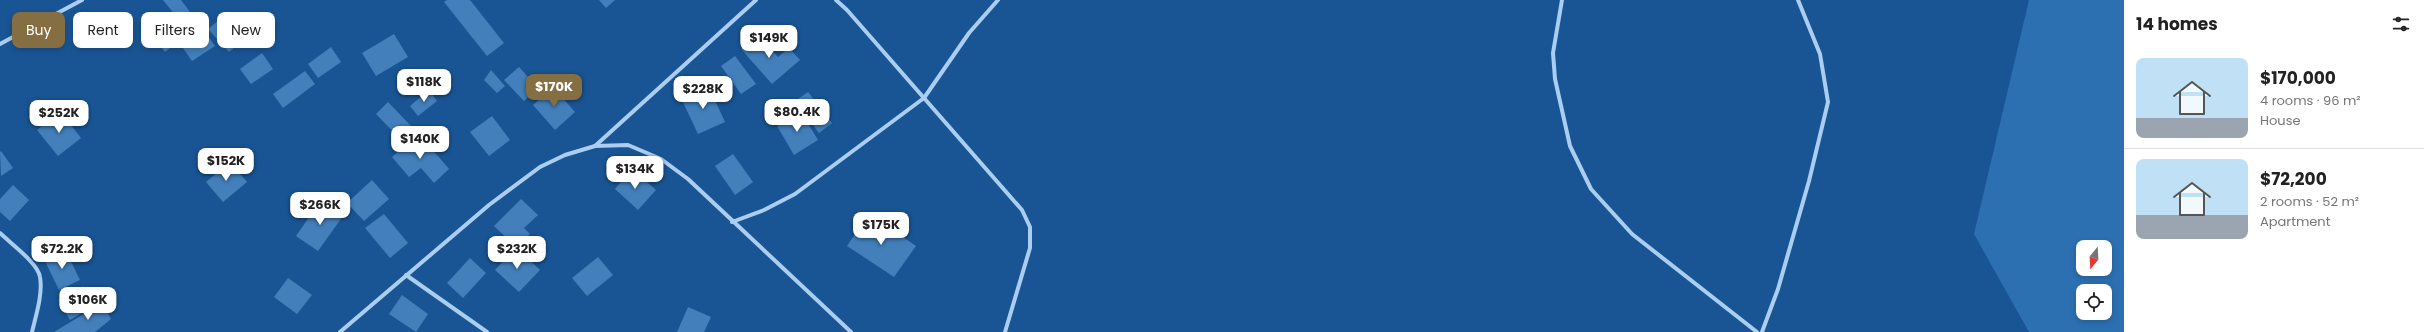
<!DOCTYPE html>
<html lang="en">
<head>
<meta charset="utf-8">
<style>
  :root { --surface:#fff; --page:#f2f2f2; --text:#222; --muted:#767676; --line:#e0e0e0; --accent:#856e42 }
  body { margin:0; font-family:Poppins,sans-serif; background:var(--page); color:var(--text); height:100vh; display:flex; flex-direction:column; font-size:15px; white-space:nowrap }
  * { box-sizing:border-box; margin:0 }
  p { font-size:13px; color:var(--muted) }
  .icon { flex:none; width:22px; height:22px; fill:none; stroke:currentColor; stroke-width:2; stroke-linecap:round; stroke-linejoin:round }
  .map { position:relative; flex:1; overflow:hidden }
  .side { display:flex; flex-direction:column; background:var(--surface); width:300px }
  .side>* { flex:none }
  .banner { position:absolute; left:12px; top:12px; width:380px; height:36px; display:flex; gap:8px }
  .needle { width:26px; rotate:198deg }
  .tools { position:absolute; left:2076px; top:240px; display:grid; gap:8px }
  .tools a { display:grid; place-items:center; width:36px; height:36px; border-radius:8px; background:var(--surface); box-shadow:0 2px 6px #0003; font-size:20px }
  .price { position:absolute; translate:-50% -34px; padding:0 9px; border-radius:8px; background:#fff; color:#222; font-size:13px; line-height:26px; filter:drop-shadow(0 1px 2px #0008) }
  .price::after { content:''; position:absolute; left:50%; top:24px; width:12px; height:9px; margin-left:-6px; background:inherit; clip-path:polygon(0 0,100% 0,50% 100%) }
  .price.current { background:var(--accent); color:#fff }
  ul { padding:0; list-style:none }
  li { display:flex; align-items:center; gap:12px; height:100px; padding:0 12px }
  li+li { border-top:1px solid var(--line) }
  li span { display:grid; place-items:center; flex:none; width:112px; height:80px; border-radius:8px; color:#555 }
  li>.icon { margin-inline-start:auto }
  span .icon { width:48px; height:48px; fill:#fffc; stroke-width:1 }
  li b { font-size:17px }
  h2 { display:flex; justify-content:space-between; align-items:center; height:48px; padding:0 12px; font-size:17px }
  .chip { padding:0 14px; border-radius:8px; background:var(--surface); box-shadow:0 2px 6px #0003; font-size:14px; line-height:36px }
  .chip.current { background:var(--accent); color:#fff }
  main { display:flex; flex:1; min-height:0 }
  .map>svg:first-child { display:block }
  .green { fill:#2c70b2; fill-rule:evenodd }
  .building { fill:#427fbb }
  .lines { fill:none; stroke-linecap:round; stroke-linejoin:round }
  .street { stroke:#aacdf0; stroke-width:4 }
</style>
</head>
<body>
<main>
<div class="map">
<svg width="2124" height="332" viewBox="0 0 2124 332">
  <rect width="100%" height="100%" fill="#195594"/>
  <path class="green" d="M 2029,0 L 2124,0 L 2124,332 L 2029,332 L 1974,234 ZM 2083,247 L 2105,247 L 2105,269 L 2083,269 ZM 2083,291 L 2105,291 L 2105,313 L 2083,313 Z"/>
  <g class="building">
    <polygon points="163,0 181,0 200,25 165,52 150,33 175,15"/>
    <polygon points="447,0 470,0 504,43 487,56 444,2"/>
    <polygon points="599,0 615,0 606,8"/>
    <polygon points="224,16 244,39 229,52 208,29"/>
    <polygon points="203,29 215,46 192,61 181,45"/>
    <polygon points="394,34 408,57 376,76 362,53"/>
    <polygon points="758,35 778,57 789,48 800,60 772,84 741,49"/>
    <polygon points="331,47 341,62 318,78 308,64"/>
    <polygon points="262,53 273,69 251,84 240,69"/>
    <polygon points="735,56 756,84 741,94 721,66"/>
    <polygon points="519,67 538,88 524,101 504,80"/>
    <polygon points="491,70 505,86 497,93 484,80"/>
    <polygon points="305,71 315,84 283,108 273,94"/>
    <polygon points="708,85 725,122 698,134 681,98"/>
    <polygon points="553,87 575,112 555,130 533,105"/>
    <polygon points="429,90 437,101 418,116 410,106"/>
    <polygon points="808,92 832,123 819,133 795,101"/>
    <polygon points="388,102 412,127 400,139 376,114"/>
    <polygon points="60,111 81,138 58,156 37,130"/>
    <polygon points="801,112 818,140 794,155 777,126"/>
    <polygon points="492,116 510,140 489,156 470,132"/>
    <polygon points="419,134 449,169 434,183 421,168 409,177 392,157"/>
    <polygon points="1,151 13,168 1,176 0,152"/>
    <polygon points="733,154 753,182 735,195 715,166"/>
    <polygon points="230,162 247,182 223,202 206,182"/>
    <polygon points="632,169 656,190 638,210 615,189"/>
    <polygon points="372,180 389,199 364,221 347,203"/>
    <polygon points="13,185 29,200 10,221 0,212 0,199"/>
    <polygon points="521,199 538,215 524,228 530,234 516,247 494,226"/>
    <polygon points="321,200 343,216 318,251 296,236"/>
    <polygon points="384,214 408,243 390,258 365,228"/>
    <polygon points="869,214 916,246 894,277 847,246"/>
    <polygon points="516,247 540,270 519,292 495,270"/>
    <polygon points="65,249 80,280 59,290 44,259"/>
    <polygon points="598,257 613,275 587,296 572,278"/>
    <polygon points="470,258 486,273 463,298 447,283"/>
    <polygon points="288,278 312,295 297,314 274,297"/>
    <polygon points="84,286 95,305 70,320 58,300"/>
    <polygon points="402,295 428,314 416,332 389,314"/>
    <polygon points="102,303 111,319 95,332 54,332"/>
    <polygon points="688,307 711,317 704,332 677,332"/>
  </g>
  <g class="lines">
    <g class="street">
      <polyline points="836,0 847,10 1022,210 1030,227 1030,248 1005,332"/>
      <polyline points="1562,0 1553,53 1555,79 1570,146 1591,189 1632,234 1757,332"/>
      <polyline points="0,44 82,0"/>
      <polyline points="595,146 756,0"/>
      <polyline points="732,222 764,210 795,194 924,98 969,33 998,0"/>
      <path d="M 0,233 C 10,243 38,263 40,277 C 43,294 36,315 32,332"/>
      <polyline points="406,275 487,332"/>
      <polyline points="340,332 489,205 540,167 565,155 595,146 628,145 661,159 688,179 851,332"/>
      <polyline points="1762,332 1778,289 1809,181 1828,102 1820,54 1798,0"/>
    </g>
  </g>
</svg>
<div class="tools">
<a><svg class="needle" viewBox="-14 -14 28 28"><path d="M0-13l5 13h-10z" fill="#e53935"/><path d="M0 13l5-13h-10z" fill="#767676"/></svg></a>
<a><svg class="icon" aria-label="locate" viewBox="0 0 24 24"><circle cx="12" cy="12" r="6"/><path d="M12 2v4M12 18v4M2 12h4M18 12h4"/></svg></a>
</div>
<b class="price" style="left:769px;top:59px">$149K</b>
<b class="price" style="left:424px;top:103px">$118K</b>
<b class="price current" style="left:554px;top:108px">$170K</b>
<b class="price" style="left:703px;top:110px">$228K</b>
<b class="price" style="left:797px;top:133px">$80.4K</b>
<b class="price" style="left:59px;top:134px">$252K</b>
<b class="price" style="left:420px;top:160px">$140K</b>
<b class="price" style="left:226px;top:182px">$152K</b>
<b class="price" style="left:635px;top:190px">$134K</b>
<b class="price" style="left:320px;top:226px">$266K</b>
<b class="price" style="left:881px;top:246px">$175K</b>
<b class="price" style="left:62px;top:270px">$72.2K</b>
<b class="price" style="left:517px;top:270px">$232K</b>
<b class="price" style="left:88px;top:321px">$106K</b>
<div class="banner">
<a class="chip current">Buy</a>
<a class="chip">Rent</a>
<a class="chip">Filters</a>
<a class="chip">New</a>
</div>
</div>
<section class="side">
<h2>14 homes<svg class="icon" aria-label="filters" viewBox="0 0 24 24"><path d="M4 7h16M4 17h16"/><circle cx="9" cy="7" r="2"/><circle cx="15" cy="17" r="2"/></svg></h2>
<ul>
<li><span style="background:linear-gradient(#bfe0f5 75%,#9aa5b1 0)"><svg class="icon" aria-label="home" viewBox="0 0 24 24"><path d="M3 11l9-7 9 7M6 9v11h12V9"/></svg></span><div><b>$170,000</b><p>4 rooms · 96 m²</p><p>House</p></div></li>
<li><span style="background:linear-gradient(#bfe0f5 70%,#9aa5b1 0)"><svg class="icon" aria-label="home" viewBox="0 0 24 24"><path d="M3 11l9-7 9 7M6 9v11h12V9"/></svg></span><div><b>$72,200</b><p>2 rooms · 52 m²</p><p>Apartment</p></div></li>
</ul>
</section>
</main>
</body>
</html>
